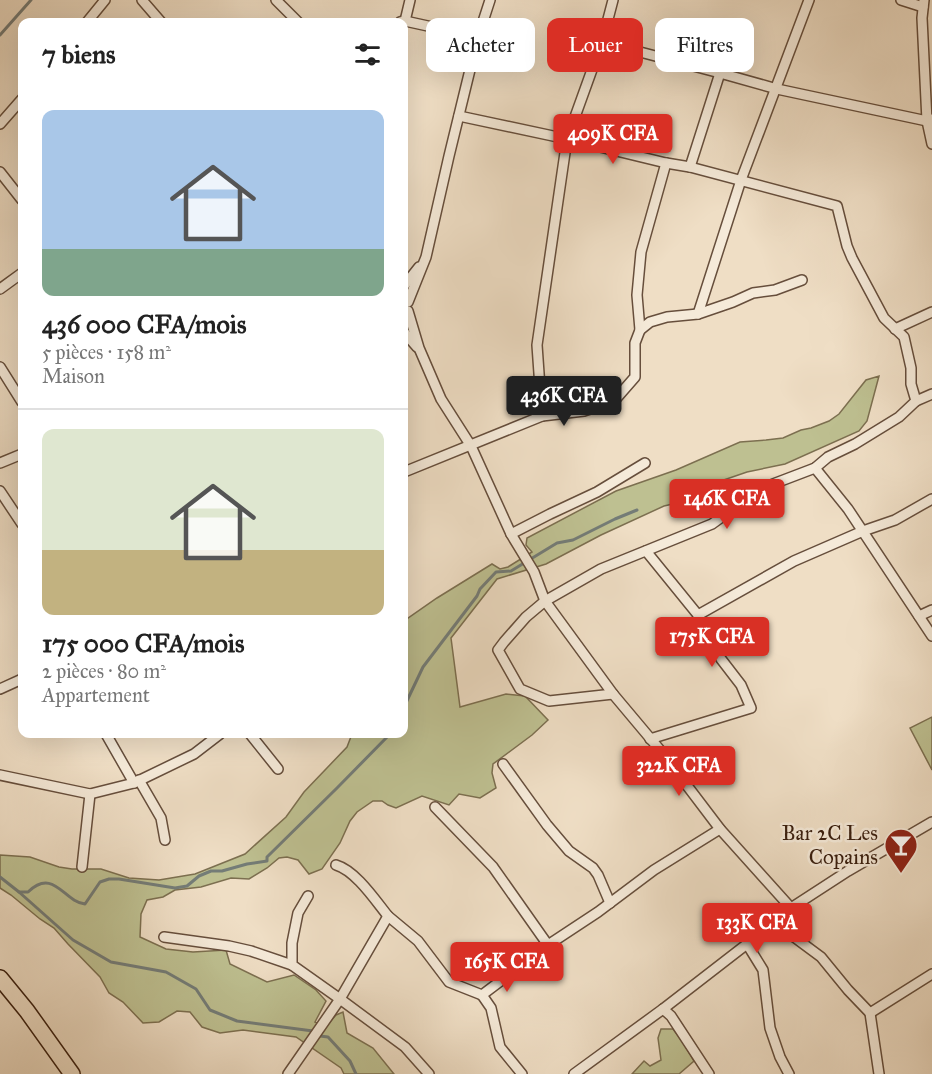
<!DOCTYPE html>
<html lang="fr">
<head>
<meta charset="utf-8">
<style>
  :root { --surface:#fff; --page:#f6f6f6; --text:#222; --muted:#767676; --line:#e0e0e0; --accent:#d93025 }
  body { margin:0; font-family:"IM FELL Great Primer",serif; background:var(--page); color:var(--text); height:100vh; display:flex; flex-direction:column; font-size:22px; white-space:nowrap }
  * { box-sizing:border-box; margin:0 }
  p { font-size:20px; color:var(--muted) }
  .icon { flex:none; width:33px; height:33px; fill:none; stroke:currentColor; stroke-width:2; stroke-linecap:round; stroke-linejoin:round }
  .map { position:relative; flex:1; overflow:hidden }
  .sheet { position:absolute; left:18px; top:18px; width:390px; height:720px; display:flex; flex-direction:column; background:var(--surface); border-radius:12px; box-shadow:0 6px 24px #0002 }
  .sheet>* { flex:none }
  .hud { position:absolute; left:426px; top:18px; width:416px; height:54px; display:flex; gap:12px }
  .price { position:absolute; translate:-50% -51px; padding:0 14px; border-radius:6px; background:var(--accent); color:#fff; font-size:20px; line-height:39px; filter:drop-shadow(0 2px 3px #0008) }
  .price::after { content:''; position:absolute; left:50%; top:36px; width:18px; height:14px; margin-left:-9px; background:inherit; clip-path:polygon(0 0,100% 0,50% 100%) }
  .price.current { background:#222; color:#fff }
  ul { padding:0; list-style:none }
  li { display:grid; align-content:center; gap:12px; height:318px; padding:0 24px }
  li+li { border-top:2px solid var(--line) }
  li span { display:grid; place-items:center; height:186px; border-radius:12px; color:#555 }
  li>.icon { margin-inline-start:auto }
  span .icon { width:108px; height:108px; fill:#fffc; stroke-width:1 }
  li b { font-size:26px }
  h2 { display:flex; justify-content:space-between; align-items:center; height:72px; padding:0 24px; font-size:26px }
  .pill { padding:0 21px; border-radius:12px; background:var(--surface); box-shadow:0 6px 24px #0002; font-size:21px; line-height:54px }
  .pill.current { background:var(--accent); color:#fff }
  .map>svg:first-child { display:block }
  .green { fill:#bec091; stroke:#7c6f50; stroke-width:1.5 }
  .lines { fill:none; stroke-linecap:round; stroke-linejoin:round }
  .stream { stroke:#747c77; stroke-width:3 }
  .minor-casing { stroke:#664e3c; stroke-width:12 }
  .primary-casing { stroke:#391e0e; stroke-width:18 }
  .minor { stroke:#f5ead9; stroke-width:9 }
  .primary { stroke:#efdec5; stroke-width:15 }
  .labels { text-anchor:middle; stroke-width:5; stroke-linejoin:round; paint-order:stroke }
  .poi-label { font-size:21px; fill:#391e0e; stroke:#f5ead9; text-anchor:end }
</style>
</head>
<body>
<div class="map">
<svg width="932" height="1074" viewBox="0 0 932 1074">
  <rect width="100%" height="100%" fill="#efdec5"/>
  <filter id="stains"><feTurbulence type="fractalNoise" baseFrequency=".00333" numOctaves="4"/><feColorMatrix values="0 0 0 0 .2 0 0 0 0 .09 0 0 0 0 .02 0 0 0 .5 -.17"/></filter>
  <radialGradient id="worn" r=".72"><stop offset=".6" stop-color="#630" stop-opacity="0"/><stop offset="1" stop-color="#630" stop-opacity=".3"/></radialGradient>
  <g class="green">
    <polygon points="879,376 867,421 859,431 785,464 747,472 715,483 690,500 664,506 601,535 546,564 497,579 451,638 460,707 506,694 525,696 548,720 532,735 493,764 492,773 496,788 480,798 459,794 449,805 422,796 396,808 388,805 382,801 373,801 357,812 350,821 340,843 322,869 309,874 298,860 287,857 279,858 267,868 249,879 231,878 201,887 175,890 163,897 147,900 141,914 140,937 166,949 193,952 226,950 230,964 267,982 294,975 316,990 326,1001 315,1022 326,1026 336,1015 343,1012 347,1033 373,1048 394,1074 344,1074 341,1068 296,1037 243,1030 220,1033 202,1027 190,1012 177,1011 159,1022 143,1023 123,1002 109,993 100,977 68,944 54,928 40,919 11,895 0,888 0,855 30,857 59,867 72,869 101,869 129,878 159,880 195,874 245,854 286,817 304,792 347,747 352,734 404,734 404,621 437,598 492,564 500,569 508,567 532,552 526,545 527,538 616,491 676,470 740,442 766,440 783,438 801,430 811,428 829,421 839,414 866,380"/>
    <polygon points="932,717 932,770 910,728"/>
    <polygon points="661,1029 673,1029 683,1042 694,1061 679,1074 632,1074 644,1061 650,1066 661,1060 658,1038"/>
  </g>
  <g class="lines">
    <g class="stream">
      <polyline points="0,35 31,0"/>
      <polyline points="404,707 423,667 477,596 480,589 496,572 511,571 557,543 573,540 615,519 637,510"/>
      <polyline points="0,877 19,892 73,940 111,962 166,972 196,989 210,1010 237,1021 313,1031 320,1036 328,1037 350,1061 356,1074"/>
      <path d="M 19,892 L 28,892 C 54,867 64,902 85,904 L 100,882 L 109,879 L 119,879 L 175,888 L 187,886 L 199,876 L 211,871 L 222,871 L 247,864 L 267,861 L 267,857 L 337,788 L 390,734"/>
    </g>
    <defs>
      <g id="minor">
        <polyline points="142,0 161,22"/>
        <polyline points="276,0 298,22"/>
        <polyline points="901,0 923,7"/>
        <polyline points="924,0 922,18 927,121 932,144"/>
        <polyline points="405,21 410,0"/>
        <polyline points="87,22 105,0"/>
        <polyline points="400,22 405,21 478,37"/>
        <polyline points="602,42 720,73"/>
        <polyline points="459,116 567,139 666,163 690,167 837,206 847,246 852,258 884,318 904,337 911,368 911,384 916,401 899,417 855,444 828,457 815,468 773,484 752,495 712,524 601,569 545,601 526,617 504,642 498,650 520,689 549,701 613,694"/>
        <polyline points="0,124 22,99"/>
        <polyline points="690,167 720,73 777,89 927,121 932,119"/>
        <polyline points="0,172 22,200"/>
        <polyline points="404,286 419,267"/>
        <polyline points="0,289 22,273"/>
        <polyline points="408,302 426,257 449,156 478,37 490,0"/>
        <polyline points="408,311 419,348 441,399 471,446 511,534 534,572 545,601 613,694 660,750 720,829 791,908"/>
        <polyline points="698,314 741,180 809,0"/>
        <polyline points="895,329 932,312"/>
        <polyline points="640,330 650,322 667,317 698,314 733,302 753,293 775,290 802,280"/>
        <polyline points="404,332 417,347"/>
        <polyline points="0,367 22,402"/>
        <polyline points="916,401 932,394"/>
        <polyline points="542,416 537,345 567,139 602,42 613,0"/>
        <polyline points="0,463 22,454"/>
        <polyline points="815,468 848,509 932,636"/>
        <polyline points="404,472 542,416 584,411 614,401 635,377 635,343 640,330 637,295 641,252 666,163"/>
        <polyline points="0,491 22,524"/>
        <polyline points="511,534 550,514 597,492 645,463"/>
        <polyline points="646,551 698,615 721,659 741,685 751,708 650,739"/>
        <polyline points="698,615 794,561 863,531 895,520 932,499"/>
        <polyline points="919,616 932,610"/>
        <polyline points="0,689 22,679"/>
        <polyline points="106,734 134,783"/>
        <polyline points="250,734 278,769"/>
        <polyline points="503,764 547,825 569,851 593,868 598,875 610,903"/>
        <polyline points="0,775 90,794 134,783 194,754 220,734"/>
        <polyline points="139,780 161,818 165,840"/>
        <polyline points="435,807 493,867 548,945"/>
        <path d="M 336,865 C 356,871 375,900 388,916"/>
        <polyline points="82,867 90,794"/>
        <polyline points="308,896 298,913 292,943 292,965 340,999 405,1047 429,1074"/>
        <polyline points="777,921 790,934 821,957 848,990 870,1013 879,1074"/>
        <polyline points="164,937 229,946 251,951 292,965"/>
        <polyline points="747,944 763,970 770,1028 780,1057 789,1074"/>
        <polyline points="482,995 491,1008 500,1047 522,1074"/>
        <polyline points="663,1009 671,1016 709,1074"/>
        <polyline points="870,1013 932,974"/>
        <polyline points="288,1074 340,999 388,916 418,941 449,982 482,995 548,945 598,912 654,870 720,829"/>
        <polyline points="574,1074 663,1009 747,944 791,908 848,871 932,822"/>
      </g>
      <polyline id="primary" points="0,978 27,1011 72,1074"/>
    </defs>
    <use href="#minor" class="minor-casing"/>
    <use href="#primary" class="primary-casing"/>
    <use href="#minor" class="minor"/>
    <use href="#primary" class="primary"/>
  </g>
  <defs>
    <symbol id="bar-pin" viewBox="-11 -11 22 30"><path d="M0 17L-7.5 6A9.5 9.5 0 1 1 7.5 6Z" fill="#8f2418" stroke="#f5ead9"/><path d="M-6-5H6L.8 .8V4.5H3.5V6h-7V4.5H-.8V.8Z" fill="#fff"/></symbol>
  </defs>
  <g fill-rule="evenodd">
    <use href="#bar-pin" x="882" y="826" width="38" height="52"/>
  </g>
  <g class="labels">
    <g class="poi-label">
      <text x="878" y="840">Bar 2C Les<tspan x="878" dy="24">Copains</tspan></text>
    </g>
  </g>
  <rect width="100%" height="100%" filter="url(#stains)"/>
  <rect width="100%" height="100%" fill="url(#worn)"/>
</svg>
<b class="price" style="left:613px;top:165px">409K CFA</b>
<b class="price current" style="left:564px;top:427px">436K CFA</b>
<b class="price" style="left:727px;top:530px">146K CFA</b>
<b class="price" style="left:712px;top:668px">175K CFA</b>
<b class="price" style="left:679px;top:797px">322K CFA</b>
<b class="price" style="left:757px;top:954px">133K CFA</b>
<b class="price" style="left:507px;top:993px">165K CFA</b>
<div class="hud">
<a class="pill">Acheter</a>
<a class="pill current">Louer</a>
<a class="pill">Filtres</a>
</div>
<section class="sheet">
<h2>7 biens<svg class="icon" aria-label="filters" viewBox="0 0 24 24"><path d="M4 7h16M4 17h16"/><circle cx="9" cy="7" r="2"/><circle cx="15" cy="17" r="2"/></svg></h2>
<ul>
<li><span style="background:linear-gradient(#a9c7e8 75%,#7fa58c 0)"><svg class="icon" aria-label="home" viewBox="0 0 24 24"><path d="M3 11l9-7 9 7M6 9v11h12V9"/></svg></span><div><b>436 000 CFA/mois</b><p>5 pièces · 158 m²</p><p>Maison</p></div></li>
<li><span style="background:linear-gradient(#dfe7d0 65%,#c2b280 0)"><svg class="icon" aria-label="home" viewBox="0 0 24 24"><path d="M3 11l9-7 9 7M6 9v11h12V9"/></svg></span><div><b>175 000 CFA/mois</b><p>2 pièces · 80 m²</p><p>Appartement</p></div></li>
</ul>
</section>
</div>
</body>
</html>
